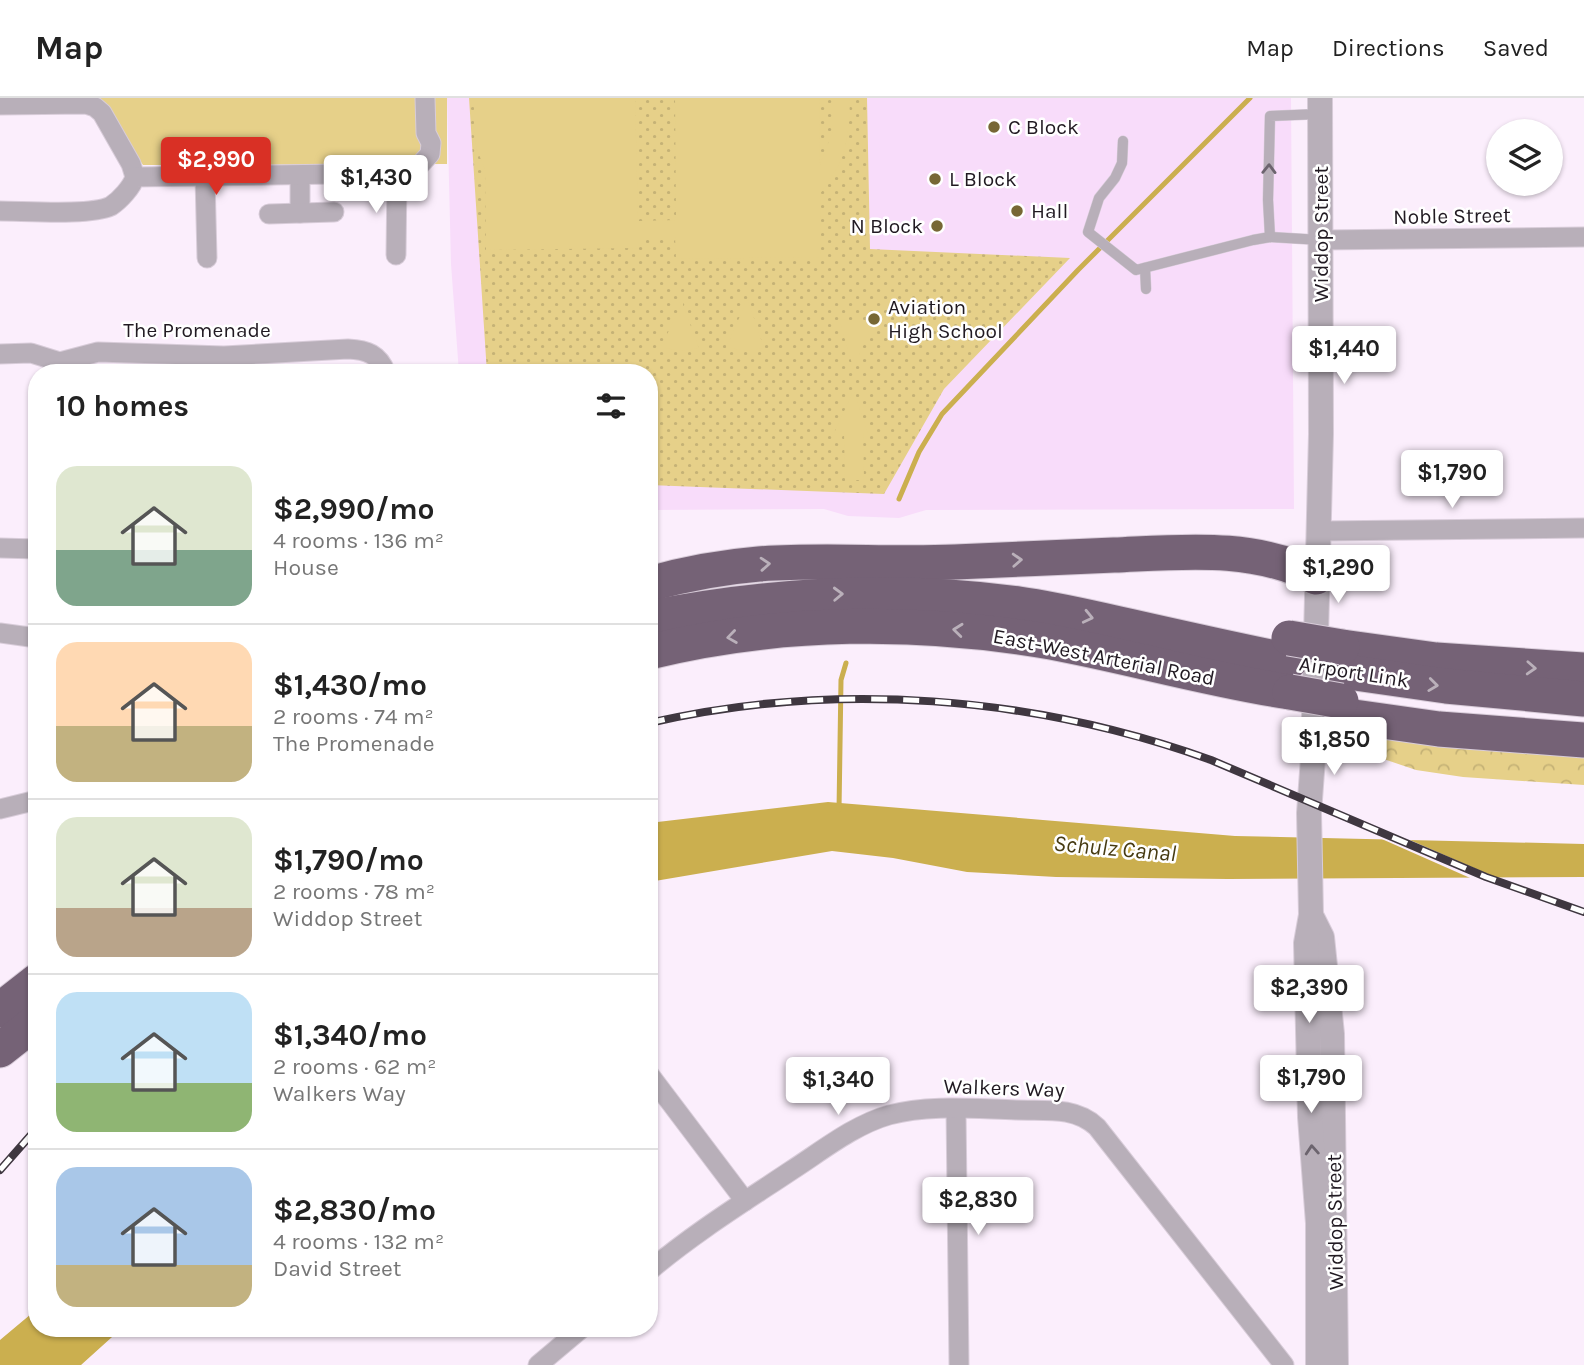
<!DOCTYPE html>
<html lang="en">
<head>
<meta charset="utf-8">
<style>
  :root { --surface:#fff; --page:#f2f2f2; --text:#222; --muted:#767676; --line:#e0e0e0; --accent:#d93025 }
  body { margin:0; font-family:Karla,sans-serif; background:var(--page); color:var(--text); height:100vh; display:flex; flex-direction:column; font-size:26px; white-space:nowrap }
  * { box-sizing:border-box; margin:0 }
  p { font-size:23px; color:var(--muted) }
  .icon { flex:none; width:38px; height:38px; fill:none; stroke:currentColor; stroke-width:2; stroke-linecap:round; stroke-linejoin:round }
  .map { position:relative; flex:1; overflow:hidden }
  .side { position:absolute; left:28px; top:266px; width:630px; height:973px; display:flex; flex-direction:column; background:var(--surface); border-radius:28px; box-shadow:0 2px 5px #0004 }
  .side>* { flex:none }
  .fabs { position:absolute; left:1486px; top:21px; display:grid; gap:14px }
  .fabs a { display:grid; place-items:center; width:77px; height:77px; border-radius:50%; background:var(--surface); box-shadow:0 2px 5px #0004; font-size:35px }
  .price { position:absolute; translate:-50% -60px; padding:0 16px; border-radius:7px; background:#fff; color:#222; font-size:23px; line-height:46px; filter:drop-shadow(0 2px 4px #0008) }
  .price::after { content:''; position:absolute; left:50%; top:42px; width:21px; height:16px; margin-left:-10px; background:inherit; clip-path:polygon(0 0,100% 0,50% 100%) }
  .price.selected { background:var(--accent); color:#fff }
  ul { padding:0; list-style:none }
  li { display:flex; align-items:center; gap:21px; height:175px; padding:0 28px }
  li+li { border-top:2px solid var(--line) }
  li span { display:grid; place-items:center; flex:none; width:196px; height:140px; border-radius:21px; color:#555 }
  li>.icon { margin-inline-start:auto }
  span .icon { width:84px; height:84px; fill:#fffc; stroke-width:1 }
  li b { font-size:30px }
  h2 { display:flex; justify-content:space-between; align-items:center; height:84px; padding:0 28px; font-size:30px }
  header { display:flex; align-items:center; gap:42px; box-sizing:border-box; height:98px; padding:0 35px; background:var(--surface); border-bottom:2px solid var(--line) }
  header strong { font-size:33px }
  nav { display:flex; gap:38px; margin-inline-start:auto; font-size:24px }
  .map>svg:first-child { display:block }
  .built { fill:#f8dcfa }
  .forest { fill:url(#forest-crowns) }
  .park { fill:url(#park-dots) }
  .pitch { fill:#e6d089 }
  .water { fill:#cbaf4f }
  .pier { fill:#fbeefc }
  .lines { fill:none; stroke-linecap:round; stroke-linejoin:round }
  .stream { stroke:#cbaf4f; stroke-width:5 }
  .service-casing { stroke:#d8ccd9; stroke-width:11 }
  .minor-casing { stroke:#d8ccd9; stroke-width:21 }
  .tertiary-casing { stroke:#d8ccd9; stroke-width:26 }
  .motorway-casing { stroke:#d8ccd9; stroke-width:37 }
  .service { stroke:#b8afb9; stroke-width:10 }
  .minor { stroke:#b8afb9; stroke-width:19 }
  .tertiary { stroke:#b8afb9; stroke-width:24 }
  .motorway { stroke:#756276; stroke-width:35 }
  .rail-casing { stroke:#3f3740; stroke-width:8 }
  .rail { stroke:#fff; stroke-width:5; stroke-dasharray:16; stroke-linecap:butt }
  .motorway-bridge-casing { stroke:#d8ccd9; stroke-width:37; stroke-linecap:butt }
  .motorway-bridge { stroke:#756276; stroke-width:35 }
  .oneway { stroke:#6c646e }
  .oneway2 { stroke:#bab0ba }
  .poi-dot { fill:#776735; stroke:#fff; stroke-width:2.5 }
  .labels { text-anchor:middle; stroke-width:5; stroke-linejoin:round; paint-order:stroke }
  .poi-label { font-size:21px; fill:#211a22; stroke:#fff; text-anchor:start }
  .street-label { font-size:21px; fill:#211a22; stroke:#fff }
  .water-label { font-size:23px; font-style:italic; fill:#473b12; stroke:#fff }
</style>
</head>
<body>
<header>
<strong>Map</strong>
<nav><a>Map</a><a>Directions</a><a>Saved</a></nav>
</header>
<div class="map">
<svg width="1584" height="1267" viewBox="0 0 1584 1267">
  <defs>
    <pattern id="forest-crowns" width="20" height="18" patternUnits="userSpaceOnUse" patternTransform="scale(1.75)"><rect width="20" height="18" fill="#e6d089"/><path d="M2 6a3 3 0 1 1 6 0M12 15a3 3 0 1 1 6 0" fill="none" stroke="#c5b276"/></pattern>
    <pattern id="park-dots" width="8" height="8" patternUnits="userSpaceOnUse" patternTransform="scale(1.75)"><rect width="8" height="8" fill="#e6d089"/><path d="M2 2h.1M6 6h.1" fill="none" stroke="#c5b276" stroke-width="1.8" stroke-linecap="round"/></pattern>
  </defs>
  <rect width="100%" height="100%" fill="#fbeefc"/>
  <polygon class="built" points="447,0 1291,0 1294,411 926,412 899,420 848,418 824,411 649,412 649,275 459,275 451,166"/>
  <polygon class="forest" points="1346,634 1584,653 1584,687 1463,679 1416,672 1360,653 1351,645"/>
  <polygon class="park" points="469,0 867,0 870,151 1070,160 944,291 884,396 649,387 649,275 487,275"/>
  <g class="pitch">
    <polygon points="96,0 447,0 447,66 143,67"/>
    <polygon points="474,0 635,0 638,123 676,122 675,0 819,0 820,67 833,32 833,0 849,0 850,17 845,51 839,67 820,96 821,159 676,161 675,139 638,139 638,150 486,152 485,71 477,52 474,34"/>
    <polygon points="684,202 683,207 699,250 680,253 661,249 681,207 679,203"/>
    <polygon points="748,202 764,250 745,253 726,249 745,207 744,203"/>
    <polygon points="839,221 872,225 854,271 850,270 852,266"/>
    <polygon points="853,291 868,335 863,336 864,382 845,382 844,335 834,335 852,296 850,293"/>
  </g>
  <g class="water">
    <polygon points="828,704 1235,738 1584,746 1584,779 1228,781 1056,779 967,774 893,760 832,753 649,784 649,725"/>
    <polygon points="37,1211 37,1230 122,1230 81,1267 0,1267 0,1242"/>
  </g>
  <polygon class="pier" points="1375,738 1403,739 1504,783 1477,783"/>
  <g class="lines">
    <g class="stream">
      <polyline points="899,401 919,354 942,316 1078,172 1250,0"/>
      <polyline points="839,712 841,582 846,565"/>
    </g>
    <defs>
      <g id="service">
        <polyline points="1123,43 1122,65 1115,80 1099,100 1088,134 1136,172 1253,142 1270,139 1321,142"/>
        <polyline points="1270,139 1268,102 1270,18 1319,16"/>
        <polyline points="1145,170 1146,191"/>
      </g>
      <g id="minor">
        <polyline points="0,7 86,6 95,9 102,15 131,66 135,79"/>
        <polyline points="300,78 300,115"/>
        <polyline points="205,79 207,160"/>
        <path d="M 0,113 C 26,113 90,118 111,108 C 120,102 132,89 135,79 L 406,75 L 418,69 L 430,56 L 431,45 L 426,35 L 425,0"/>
        <polyline points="269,116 334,114"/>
        <polyline points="1321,142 1584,139"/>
        <polyline points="396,157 397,77"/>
        <path d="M 0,256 L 31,255 L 60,264 L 98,254 L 224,258 L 348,251 C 367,252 379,256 386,275"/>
        <polyline points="1320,433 1584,430"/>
        <polyline points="0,450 37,451"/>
        <polyline points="0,535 37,540"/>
        <polyline points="0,711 37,702"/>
        <polyline points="649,976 745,1103"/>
        <polyline points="956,1011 959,1267"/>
        <path d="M 649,1173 C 694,1135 744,1104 792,1072 C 823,1052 854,1027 889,1017 C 930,1006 975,1011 1016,1012 C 1044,1013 1075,1008 1097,1029 L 1284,1267"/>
        <polyline points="538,1267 582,1230"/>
      </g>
      <g id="tertiary">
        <polyline points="1313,821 1322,839 1332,936 1336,1267"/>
        <polyline points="1318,1267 1318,1125 1310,1019 1306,845 1311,817 1309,715 1313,660 1321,336 1320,0"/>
      </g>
      <g id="motorway">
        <path d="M 649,486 C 685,476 722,469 759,466 C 824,461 890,467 955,464 C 1008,462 1061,459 1114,457 C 1182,454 1254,446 1316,479"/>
        <path d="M 649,520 C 772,496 895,489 1019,506 C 1056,511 1092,520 1129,528 C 1182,540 1236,552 1290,563"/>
        <polyline points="1342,549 1436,562 1584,572"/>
        <path d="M 649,554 C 779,522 919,521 1051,544 C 1131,559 1210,582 1290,594"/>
        <polyline points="1341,573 1446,588 1584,601"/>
        <polyline points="1340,617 1439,631 1584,642"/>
        <polyline points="0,912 37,883"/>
        <polyline points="0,952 37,923"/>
      </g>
    </defs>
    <use href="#service" class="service-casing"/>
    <use href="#minor" class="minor-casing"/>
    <use href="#tertiary" class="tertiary-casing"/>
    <use href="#motorway" class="motorway-casing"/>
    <use href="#service" class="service"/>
    <use href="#minor" class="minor"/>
    <use href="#tertiary" class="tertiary"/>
    <use href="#motorway" class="motorway"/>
    <defs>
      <g id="rail">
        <path d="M 649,625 C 835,582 1033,598 1211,662 L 1486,779 L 1584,814"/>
        <polyline points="0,1072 37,1030"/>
      </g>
    </defs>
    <use href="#rail" class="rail-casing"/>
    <use href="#rail" class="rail"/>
    <defs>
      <g id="motorway-bridge">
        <polyline points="1289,540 1342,549"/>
        <polyline points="1290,594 1341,603"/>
      </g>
    </defs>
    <use href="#motorway-bridge" class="motorway-bridge-casing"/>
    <use href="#motorway-bridge" class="motorway-bridge"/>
  </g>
  <defs><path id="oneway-chevron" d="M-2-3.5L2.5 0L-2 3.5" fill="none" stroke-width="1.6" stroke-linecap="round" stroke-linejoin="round" transform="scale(1.75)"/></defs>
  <g class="oneway">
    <use href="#oneway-chevron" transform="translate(1269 71) rotate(-89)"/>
    <use href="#oneway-chevron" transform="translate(1312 1052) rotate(-94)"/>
  </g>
  <g class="oneway2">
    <use href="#oneway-chevron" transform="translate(1017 462) rotate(-3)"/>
    <use href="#oneway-chevron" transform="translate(765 466) rotate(-4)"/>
    <use href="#oneway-chevron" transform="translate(838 496) rotate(-2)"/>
    <use href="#oneway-chevron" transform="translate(1088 519) rotate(13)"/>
    <use href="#oneway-chevron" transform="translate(958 532) rotate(-174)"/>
    <use href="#oneway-chevron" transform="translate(732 539) rotate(172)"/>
    <use href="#oneway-chevron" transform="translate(1531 570) rotate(3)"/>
    <use href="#oneway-chevron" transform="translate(1433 587) rotate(7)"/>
  </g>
  <g class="poi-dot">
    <circle cx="994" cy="29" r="7"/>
    <circle cx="935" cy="81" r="7"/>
    <circle cx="1017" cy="113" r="7"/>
    <circle cx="937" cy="128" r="7"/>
    <circle cx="874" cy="221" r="7"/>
  </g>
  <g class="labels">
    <g class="poi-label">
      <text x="1008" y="36">C Block</text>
      <text x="949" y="88">L Block</text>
      <text x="1031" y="120">Hall</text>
      <text x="923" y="135" text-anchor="end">N Block</text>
      <text x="888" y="216">Aviation<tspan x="888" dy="24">High School</tspan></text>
    </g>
    <g class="street-label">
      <text transform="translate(1452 118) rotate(-1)" y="7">Noble Street</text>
      <text transform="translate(1321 136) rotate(-90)" y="7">Widdop Street</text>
      <text x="197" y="239">The Promenade</text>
      <text transform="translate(1104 559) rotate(11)" y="7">East-West Arterial Road</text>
      <text transform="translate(1354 574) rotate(9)" y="7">Airport Link</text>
      <text transform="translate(1004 990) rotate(2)" y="7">Walkers Way</text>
      <text transform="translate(1335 1124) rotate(-91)" y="7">Widdop Street</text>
    </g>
    <g class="water-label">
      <text transform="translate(1115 750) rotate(5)" y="8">Schulz Canal</text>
    </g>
  </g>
</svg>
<div class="fabs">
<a><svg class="icon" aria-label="layers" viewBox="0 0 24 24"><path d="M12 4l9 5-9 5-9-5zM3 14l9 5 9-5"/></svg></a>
</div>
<b class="price selected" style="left:216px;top:99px">$2,990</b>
<b class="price" style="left:376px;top:117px">$1,430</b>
<b class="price" style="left:1344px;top:288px">$1,440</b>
<b class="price" style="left:1452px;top:412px">$1,790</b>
<b class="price" style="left:1338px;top:507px">$1,290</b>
<b class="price" style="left:1334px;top:679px">$1,850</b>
<b class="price" style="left:1309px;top:927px">$2,390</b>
<b class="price" style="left:1311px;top:1017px">$1,790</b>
<b class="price" style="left:838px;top:1019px">$1,340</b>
<b class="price" style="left:978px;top:1139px">$2,830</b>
<section class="side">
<h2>10 homes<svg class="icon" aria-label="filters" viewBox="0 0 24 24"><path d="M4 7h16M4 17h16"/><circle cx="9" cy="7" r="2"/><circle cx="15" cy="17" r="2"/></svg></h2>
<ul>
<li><span style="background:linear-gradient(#dfe7d0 60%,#7fa58c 0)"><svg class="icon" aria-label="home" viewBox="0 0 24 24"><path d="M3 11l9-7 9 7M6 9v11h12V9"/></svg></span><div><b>$2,990/mo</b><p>4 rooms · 136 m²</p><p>House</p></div></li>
<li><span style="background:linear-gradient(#ffd9b3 60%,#c2b280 0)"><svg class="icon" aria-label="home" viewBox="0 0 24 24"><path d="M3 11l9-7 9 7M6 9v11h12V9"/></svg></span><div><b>$1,430/mo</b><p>2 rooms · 74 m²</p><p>The Promenade</p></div></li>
<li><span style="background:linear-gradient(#dfe7d0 65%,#b9a48a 0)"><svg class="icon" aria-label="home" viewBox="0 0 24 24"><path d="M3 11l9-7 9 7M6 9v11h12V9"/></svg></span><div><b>$1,790/mo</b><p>2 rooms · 78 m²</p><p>Widdop Street</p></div></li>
<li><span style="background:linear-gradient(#bfe0f5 65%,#8fb573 0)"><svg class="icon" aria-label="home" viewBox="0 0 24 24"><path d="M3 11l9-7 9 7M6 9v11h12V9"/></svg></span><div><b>$1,340/mo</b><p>2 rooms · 62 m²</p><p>Walkers Way</p></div></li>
<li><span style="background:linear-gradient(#a9c7e8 70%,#c2b280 0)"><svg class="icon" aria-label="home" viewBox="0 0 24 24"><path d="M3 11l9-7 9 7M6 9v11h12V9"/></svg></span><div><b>$2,830/mo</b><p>4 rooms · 132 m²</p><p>David Street</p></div></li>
</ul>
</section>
</div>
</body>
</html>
